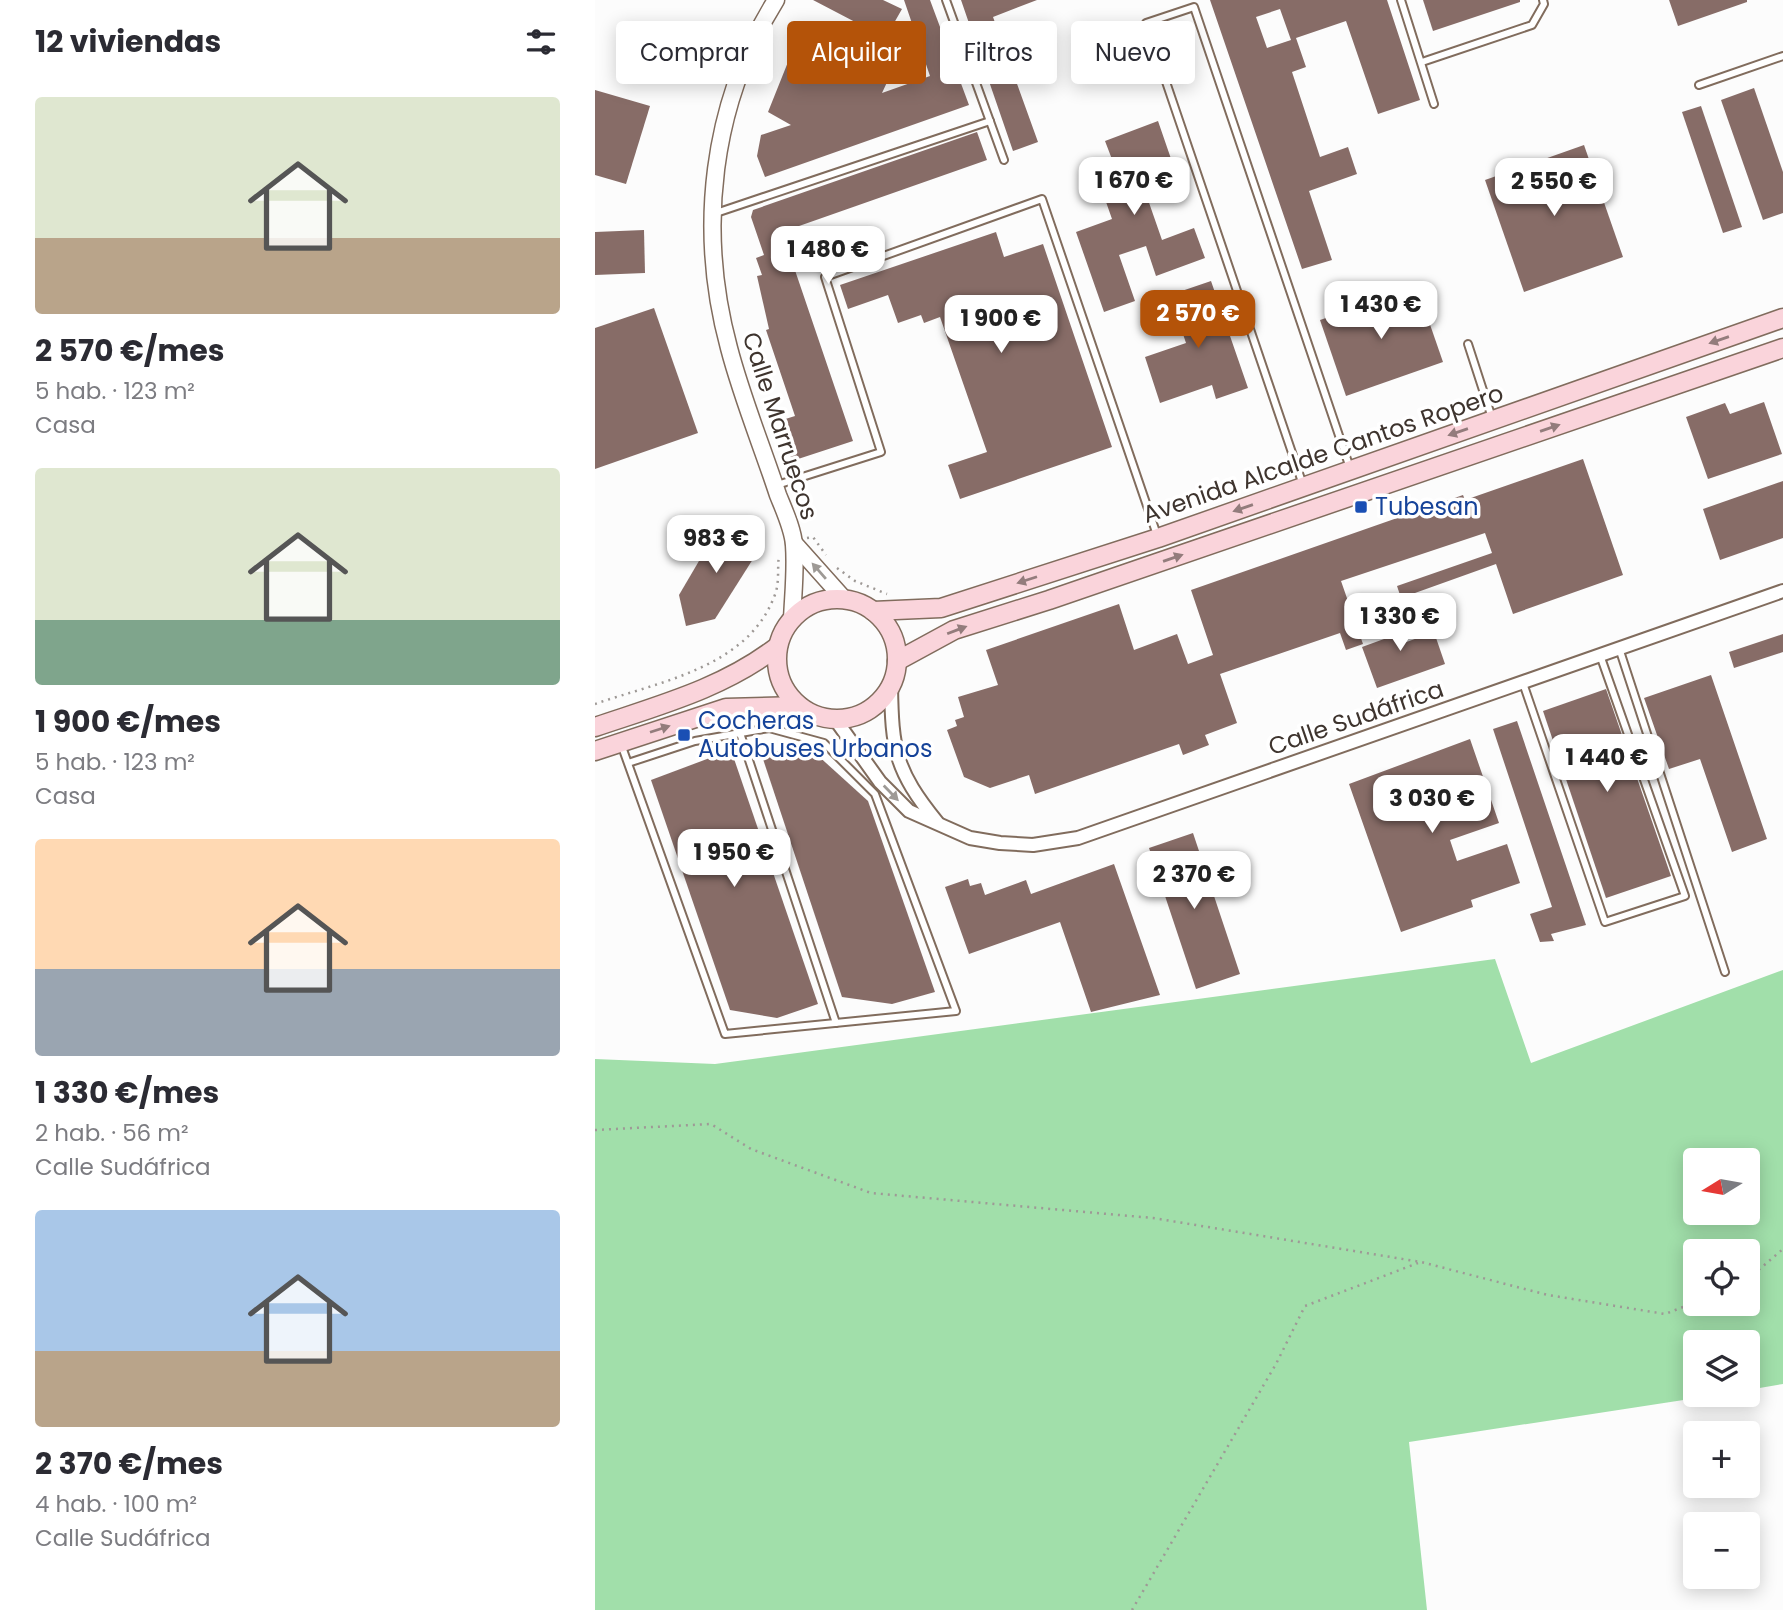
<!DOCTYPE html>
<html lang="es">
<head>
<meta charset="utf-8">
<style>
  :root { --surface:#fff; --page:#f7f7f7; --text:#2b2b33; --muted:#7c7c81; --accent:#b45309 }
  body { margin:0; font-family:Poppins,sans-serif; background:var(--page); color:var(--text); height:100vh; display:flex; flex-direction:column; font-size:26px; white-space:nowrap }
  * { box-sizing:border-box; margin:0 }
  p { font-size:23px; color:var(--muted) }
  .icon { flex:none; width:38px; height:38px; fill:none; stroke:currentColor; stroke-width:2; stroke-linecap:round; stroke-linejoin:round }
  .map { position:relative; flex:1; overflow:hidden }
  .details { display:flex; flex-direction:column; background:var(--surface); width:595px }
  .details>* { flex:none }
  .hud { position:absolute; left:21px; top:21px; width:665px; height:63px; display:flex; gap:14px }
  .needle { width:46px; rotate:259deg }
  .buttons { position:absolute; left:1088px; top:1148px; display:grid; gap:14px }
  .buttons a { display:grid; place-items:center; width:77px; height:77px; border-radius:7px; background:var(--surface); box-shadow:0 4px 18px #0003; font-size:35px }
  .price { position:absolute; translate:-50% -60px; padding:0 16px; border-radius:14px; background:#fff; color:#222; font-size:23px; line-height:46px; filter:drop-shadow(0 2px 4px #0008) }
  .price::after { content:''; position:absolute; left:50%; top:42px; width:21px; height:16px; margin-left:-10px; background:inherit; clip-path:polygon(0 0,100% 0,50% 100%) }
  .price.active { background:var(--accent); color:#fff }
  ul { padding:0; list-style:none }
  li { display:grid; align-content:center; gap:14px; height:371px; padding:0 35px }
  li span { display:grid; place-items:center; height:217px; border-radius:7px; color:#555 }
  li>.icon { margin-inline-start:auto }
  span .icon { width:126px; height:126px; fill:#fffc; stroke-width:1 }
  li b { font-size:30px }
  h2 { display:flex; justify-content:space-between; align-items:center; height:84px; padding:0 35px; font-size:30px }
  .tag { padding:0 24px; border-radius:7px; background:var(--surface); box-shadow:0 4px 18px #0003; font-size:24px; line-height:63px }
  .tag.active { background:var(--accent); color:#fff }
  main { display:flex; flex:1; min-height:0 }
  .map>svg:first-child { display:block }
  .green { fill:#a1dfaa; fill-rule:evenodd }
  .building { fill:#876c67; fill-rule:evenodd }
  .lines { fill:none; stroke-linecap:round; stroke-linejoin:round }
  .service-casing { stroke:#816c5d; stroke-width:10 }
  .minor-casing { stroke:#816c5d; stroke-width:16 }
  .tertiary-casing { stroke:#816c5d; stroke-width:19 }
  .secondary-casing { stroke:#816c5d; stroke-width:21 }
  .path { stroke:#9e9996; stroke-width:2.5; stroke-dasharray:2 5; stroke-linecap:butt }
  .service { stroke:#fff; stroke-width:6 }
  .minor { stroke:#fff; stroke-width:12 }
  .tertiary { stroke:#fff; stroke-width:16 }
  .secondary { stroke:#fad4db; stroke-width:18 }
  .oneway { fill:#937c7c }
  .oneway2 { fill:#9e9a96 }
  .transit-dot { fill:#1a4fb4; stroke:#fff; stroke-width:2.5 }
  .labels { text-anchor:middle; stroke-width:7; stroke-linejoin:round; paint-order:stroke }
  .street-label { font-size:24px; fill:#3e342e; stroke:#fff }
  .transit-label { font-size:24px; fill:#164399; stroke:#fff; text-anchor:start }
</style>
</head>
<body>
<main>
<section class="details">
<h2>12 viviendas<svg class="icon" aria-label="filters" viewBox="0 0 24 24"><path d="M4 7h16M4 17h16"/><circle cx="9" cy="7" r="2"/><circle cx="15" cy="17" r="2"/></svg></h2>
<ul>
<li><span style="background:linear-gradient(#dfe7d0 65%,#b9a48a 0)"><svg class="icon" aria-label="home" viewBox="0 0 24 24"><path d="M3 11l9-7 9 7M6 9v11h12V9"/></svg></span><div><b>2 570 €/mes</b><p>5 hab. · 123 m²</p><p>Casa</p></div></li>
<li><span style="background:linear-gradient(#dfe7d0 70%,#7fa58c 0)"><svg class="icon" aria-label="home" viewBox="0 0 24 24"><path d="M3 11l9-7 9 7M6 9v11h12V9"/></svg></span><div><b>1 900 €/mes</b><p>5 hab. · 123 m²</p><p>Casa</p></div></li>
<li><span style="background:linear-gradient(#ffd9b3 60%,#9aa5b1 0)"><svg class="icon" aria-label="home" viewBox="0 0 24 24"><path d="M3 11l9-7 9 7M6 9v11h12V9"/></svg></span><div><b>1 330 €/mes</b><p>2 hab. · 56 m²</p><p>Calle Sudáfrica</p></div></li>
<li><span style="background:linear-gradient(#a9c7e8 65%,#b9a48a 0)"><svg class="icon" aria-label="home" viewBox="0 0 24 24"><path d="M3 11l9-7 9 7M6 9v11h12V9"/></svg></span><div><b>2 370 €/mes</b><p>4 hab. · 100 m²</p><p>Calle Sudáfrica</p></div></li>
</ul>
</section>
<div class="map">
<svg width="1188" height="1610" viewBox="0 0 1188 1610">
  <rect width="100%" height="100%" fill="#fcfcfc"/>
  <path class="green" d="M 900,959 L 936,1063 L 1188,970 L 1188,1384 L 1153,1390 L 1153,1342 L 1101,1342 L 1101,1395 L 1121,1395 L 814,1442 L 832,1610 L 0,1610 L 0,1059 L 120,1064 ZM 1101,1160 L 1153,1160 L 1153,1213 L 1101,1213 ZM 1101,1251 L 1153,1251 L 1153,1304 L 1101,1304 Z"/>
  <g class="building">
    <polygon points="218,0 288,0 307,9 291,37 309,46 287,93 335,76 309,0 335,0 374,105 170,177 162,156 166,135 196,125 173,112 203,37 268,69 285,35"/>
    <polygon points="366,0 442,0 398,17 443,142 418,151"/>
    <path d="M 615,0 L 792,0 L 825,100 L 783,114 L 751,21 L 701,38 L 711,67 L 697,72 L 725,157 L 753,147 L 762,174 L 714,191 L 737,260 L 707,269 ZM 685,9 L 696,40 L 672,48 L 661,17 Z"/>
    <polygon points="828,0 925,0 925,2 838,31"/>
    <polygon points="1074,0 1152,0 1152,2 1083,26"/>
    <polygon points="1159,88 1188,172 1188,213 1168,220 1126,100"/>
    <polygon points="0,90 55,106 31,184 0,175"/>
    <polygon points="1106,106 1147,227 1128,233 1087,112"/>
    <polygon points="563,121 584,182 551,194 567,240 599,228 610,258 561,276 551,246 524,255 540,301 509,312 481,232 517,219 504,182 523,175 510,141"/>
    <polygon points="382,132 392,160 187,232 258,441 197,461 184,421 200,416 171,330 174,329 162,276 167,275 161,258 169,255 156,217 158,210"/>
    <polygon points="989,145 1028,257 929,292 890,180"/>
    <polygon points="49,230 50,273 0,275 0,232"/>
    <polygon points="401,232 409,257 448,244 517,447 365,499 353,465 392,452 345,317 329,323 326,315 303,323 293,295 253,309 245,285"/>
    <polygon points="616,281 653,388 621,399 617,385 565,403 550,357 591,343 575,295"/>
    <polygon points="822,287 848,362 751,396 725,320"/>
    <polygon points="59,308 103,433 0,469 0,328"/>
    <polygon points="1169,402 1187,454 1113,479 1091,417 1130,403 1135,414"/>
    <polygon points="988,459 1028,575 918,614 901,564 806,598 802,586 897,553 890,533 746,581 768,644 751,650 745,633 625,674 642,723 610,735 614,745 588,755 584,744 440,794 434,775 395,788 369,777 352,730 362,726 360,720 369,717 363,697 403,685 391,650 524,604 539,650 582,634 593,664 618,655 596,590 868,495 870,500"/>
    <polygon points="1188,481 1188,538 1125,560 1108,509"/>
    <polygon points="149,522 158,559 120,619 91,626 84,595 121,532"/>
    <polygon points="791,604 806,644 839,632 850,664 782,688 767,647 789,639 778,608"/>
    <polygon points="1188,634 1188,652 1139,668 1134,652"/>
    <polygon points="1116,675 1172,839 1137,852 1105,759 1074,769 1049,698"/>
    <polygon points="1011,689 1076,876 1011,898 948,711"/>
    <polygon points="922,721 991,925 956,934 959,941 945,942 935,914 957,907 898,729"/>
    <polygon points="875,739 904,823 855,840 862,861 912,844 925,883 876,900 878,907 806,932 754,784"/>
    <polygon points="209,743 273,801 340,992 297,1004 247,997 167,756"/>
    <polygon points="136,750 223,1004 182,1018 135,1010 56,780"/>
    <polygon points="598,833 645,974 601,989 554,848"/>
    <polygon points="519,864 565,995 496,1012 465,922 374,954 350,887 373,879 375,886 386,883 390,895 431,880 436,894"/>
  </g>
  <g class="lines">
    <defs>
      <g id="service">
        <polyline points="351,0 409,160"/>
        <polyline points="806,0 839,104"/>
        <polyline points="827,62 937,25 949,4 948,0"/>
        <polyline points="1104,85 1188,56"/>
        <polyline points="118,214 395,121"/>
        <polyline points="873,344 897,418"/>
        <polyline points="182,485 286,452 230,277 447,199 562,535"/>
        <polyline points="708,485 551,23 599,7 755,468"/>
        <polyline points="1024,648 1130,972"/>
        <polyline points="928,683 1010,922 1090,896 1005,655"/>
        <polyline points="145,733 241,1023"/>
        <polyline points="26,744 130,1034 361,1011 280,794 229,743 174,728 100,741 33,763"/>
      </g>
      <g id="minor">
        <path d="M 296,685 C 297,750 300,770 342,822"/>
        <polyline points="240,719 285,782 314,811 375,838 405,843 438,845 483,838 1188,591"/>
      </g>
      <g id="tertiary">
        <path d="M 181,0 C 116,104 102,230 134,348 C 147,398 167,446 183,495 C 189,510 198,529 199,545 C 201,570 198,595 197,620"/>
        <polyline points="199,543 249,599"/>
      </g>
      <g id="secondary">
        <circle cx="242" cy="659" r="60"/>
        <polyline points="278,611 346,608 563,538 1188,318"/>
        <polyline points="302,661 359,630 454,600 1188,348"/>
        <path d="M 0,727 C 65,705 129,688 183,646"/>
        <polyline points="0,751 131,708 204,706"/>
      </g>
    </defs>
    <use href="#service" class="service-casing"/>
    <use href="#minor" class="minor-casing"/>
    <use href="#tertiary" class="tertiary-casing"/>
    <use href="#secondary" class="secondary-casing"/>
    <g class="path">
      <polyline points="212,538 218,537 231,555"/>
      <polyline points="242,568 260,581 292,594"/>
      <path d="M 0,704 C 63,682 152,668 179,597 C 185,584 182,569 184,555"/>
      <polyline points="0,1130 116,1124 156,1149 276,1193 558,1218 826,1262 953,1295 1070,1314 1101,1302"/>
      <polyline points="1153,1279 1188,1249"/>
      <polyline points="537,1610 681,1364 710,1306 823,1263"/>
    </g>
    <use href="#service" class="service"/>
    <use href="#minor" class="minor"/>
    <use href="#tertiary" class="tertiary"/>
    <use href="#secondary" class="secondary"/>
  </g>
  <defs><path id="oneway-solid" d="M-6-.8H1V-3.2L6.5 0L1 3.2V.8H-6Z" transform="scale(1.75)"/></defs>
  <g class="oneway">
    <use href="#oneway-solid" transform="translate(1124 340) rotate(161)"/>
    <use href="#oneway-solid" transform="translate(955 428) rotate(-19)"/>
    <use href="#oneway-solid" transform="translate(863 432) rotate(161)"/>
    <use href="#oneway-solid" transform="translate(648 508) rotate(161)"/>
    <use href="#oneway-solid" transform="translate(578 558) rotate(-19)"/>
    <use href="#oneway-solid" transform="translate(432 580) rotate(162)"/>
    <use href="#oneway-solid" transform="translate(362 630) rotate(-21)"/>
    <use href="#oneway-solid" transform="translate(65 729) rotate(-18)"/>
  </g>
  <g class="oneway2">
    <use href="#oneway-solid" transform="translate(224 571) rotate(-131)"/>
    <use href="#oneway-solid" transform="translate(296 793) rotate(46)"/>
  </g>
  <g class="transit-dot">
    <rect x="759" y="500" width="14" height="14" rx="3.5"/>
    <rect x="82" y="728" width="14" height="14" rx="3.5"/>
  </g>
  <g class="labels">
    <g class="street-label">
      <text transform="translate(185 426) rotate(72)" y="8">Calle Marruecos</text>
      <text transform="translate(728 454) rotate(-19)" y="8">Avenida Alcalde Cantos Ropero</text>
      <text transform="translate(761 718) rotate(-19)" y="8">Calle Sudáfrica</text>
    </g>
    <g class="transit-label">
      <text x="780" y="515">Tubesan</text>
      <text x="103" y="729">Cocheras<tspan x="103" dy="28">Autobuses Urbanos</tspan></text>
    </g>
  </g>
</svg>
<div class="buttons">
<a><svg class="needle" viewBox="-14 -14 28 28"><path d="M0-13l5 13h-10z" fill="#e53935"/><path d="M0 13l5-13h-10z" fill="#7c7c81"/></svg></a>
<a><svg class="icon" aria-label="locate" viewBox="0 0 24 24"><circle cx="12" cy="12" r="6"/><path d="M12 2v4M12 18v4M2 12h4M18 12h4"/></svg></a>
<a><svg class="icon" aria-label="layers" viewBox="0 0 24 24"><path d="M12 4l9 5-9 5-9-5zM3 14l9 5 9-5"/></svg></a>
<a>+</a>
<a>−</a>
</div>
<b class="price" style="left:539px;top:217px">1 670 €</b>
<b class="price" style="left:959px;top:218px">2 550 €</b>
<b class="price" style="left:233px;top:286px">1 480 €</b>
<b class="price" style="left:786px;top:341px">1 430 €</b>
<b class="price active" style="left:603px;top:350px">2 570 €</b>
<b class="price" style="left:406px;top:355px">1 900 €</b>
<b class="price" style="left:121px;top:575px">983 €</b>
<b class="price" style="left:805px;top:653px">1 330 €</b>
<b class="price" style="left:1012px;top:794px">1 440 €</b>
<b class="price" style="left:837px;top:835px">3 030 €</b>
<b class="price" style="left:139px;top:889px">1 950 €</b>
<b class="price" style="left:599px;top:911px">2 370 €</b>
<div class="hud">
<a class="tag">Comprar</a>
<a class="tag active">Alquilar</a>
<a class="tag">Filtros</a>
<a class="tag">Nuevo</a>
</div>
</div>
</main>
</body>
</html>
